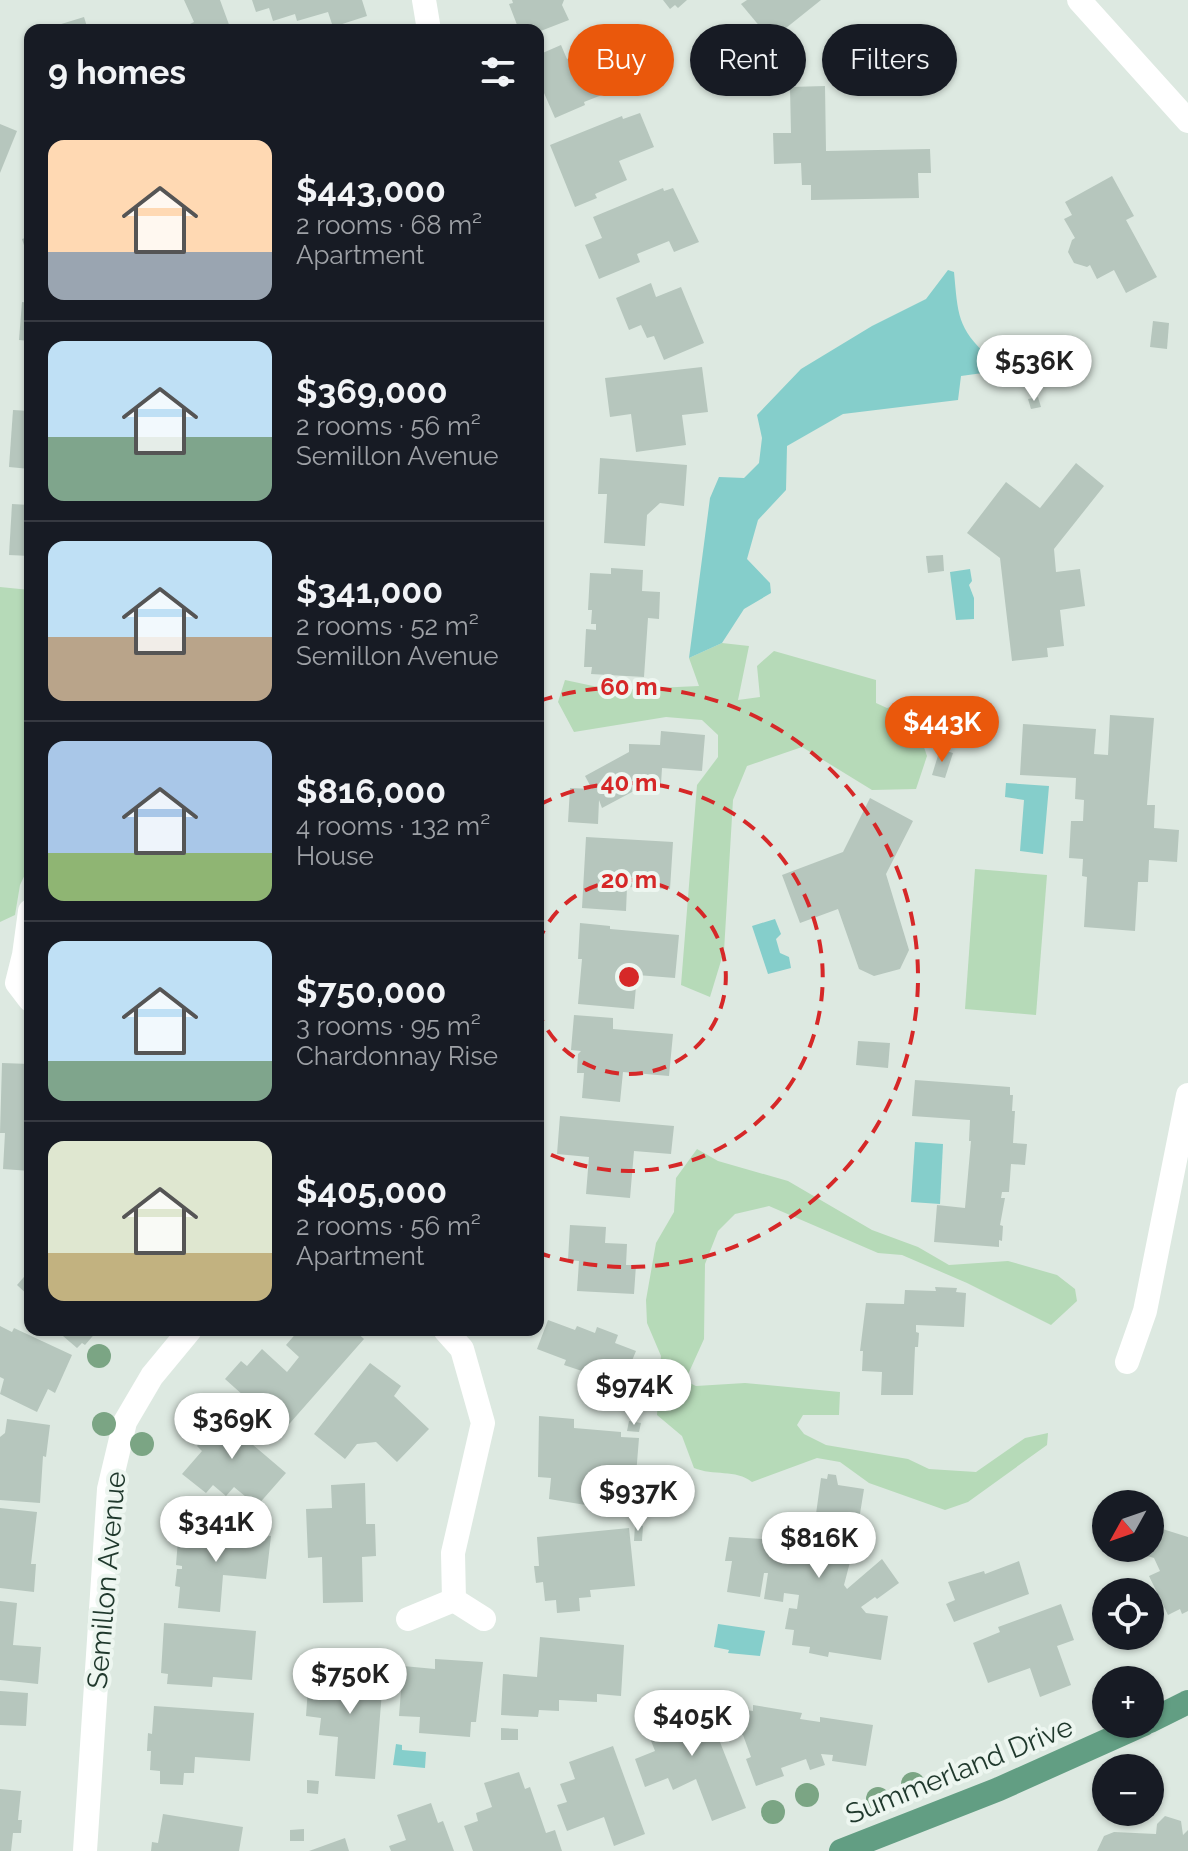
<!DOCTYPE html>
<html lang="en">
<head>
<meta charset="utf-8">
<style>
  :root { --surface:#171b24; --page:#20242c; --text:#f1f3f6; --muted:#9ea1a6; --line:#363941; --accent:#ea580c }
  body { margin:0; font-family:Raleway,sans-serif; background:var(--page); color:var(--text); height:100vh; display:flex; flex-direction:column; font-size:30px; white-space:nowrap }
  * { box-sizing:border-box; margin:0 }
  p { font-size:26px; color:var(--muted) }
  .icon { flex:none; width:44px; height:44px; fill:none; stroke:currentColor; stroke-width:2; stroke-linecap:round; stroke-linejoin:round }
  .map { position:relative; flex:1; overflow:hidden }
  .details { position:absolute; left:24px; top:24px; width:520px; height:1312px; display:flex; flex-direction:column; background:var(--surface); border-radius:16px; box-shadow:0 2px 6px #0004 }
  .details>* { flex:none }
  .banner { position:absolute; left:568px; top:24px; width:500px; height:72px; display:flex; gap:16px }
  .needle { width:52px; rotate:230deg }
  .controls { position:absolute; left:1092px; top:1490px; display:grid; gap:16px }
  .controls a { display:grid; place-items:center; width:72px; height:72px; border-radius:50%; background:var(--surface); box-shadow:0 2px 6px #0004; font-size:40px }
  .price { position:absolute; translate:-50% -68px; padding:0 18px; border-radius:28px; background:#fff; color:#222; font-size:26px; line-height:52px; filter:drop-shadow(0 2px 4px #0008) }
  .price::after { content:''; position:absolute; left:50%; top:48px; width:24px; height:18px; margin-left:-12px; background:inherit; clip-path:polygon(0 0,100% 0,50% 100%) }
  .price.on { background:var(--accent); color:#fff }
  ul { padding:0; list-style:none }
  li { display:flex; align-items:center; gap:24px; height:200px; padding:0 24px }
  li+li { border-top:2px solid var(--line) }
  li span { display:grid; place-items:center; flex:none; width:224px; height:160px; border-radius:16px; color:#555 }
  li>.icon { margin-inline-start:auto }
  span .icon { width:96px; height:96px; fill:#fffc; stroke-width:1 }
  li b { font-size:34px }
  h2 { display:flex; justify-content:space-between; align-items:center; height:96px; padding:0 24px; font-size:34px }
  .chip { padding:0 28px; border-radius:36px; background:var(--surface); box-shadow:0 2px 6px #0004; font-size:28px; line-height:72px }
  .chip.on { background:var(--accent); color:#fff }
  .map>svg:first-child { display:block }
  .green { fill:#b6dab8 }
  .water { fill:#85cecb }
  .building { fill:#b6c6bd }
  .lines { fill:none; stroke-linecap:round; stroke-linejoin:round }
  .minor { stroke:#fff; stroke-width:24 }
  .major { stroke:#629e83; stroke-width:24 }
  .tree { fill:#7ba584 }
  .ring { fill:none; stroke:#d62828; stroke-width:4; stroke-dasharray:14 10 }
  .labels { text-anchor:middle; stroke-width:8; stroke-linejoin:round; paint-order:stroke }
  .street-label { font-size:28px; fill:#1f382c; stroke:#edf6f0 }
  .centre { fill:#d62828; stroke:#edf6f0; stroke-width:4 }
  .ring-label { font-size:24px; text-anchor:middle; font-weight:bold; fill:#d62828; stroke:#edf6f0; stroke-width:8; stroke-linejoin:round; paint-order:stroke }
</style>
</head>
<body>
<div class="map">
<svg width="1188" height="1851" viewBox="0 0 1188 1851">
  <rect width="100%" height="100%" fill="#dde9e1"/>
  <g class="green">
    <polygon points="0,587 30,590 30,864 20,885 15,915 0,922"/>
    <polygon points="722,643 749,646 738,700 760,697 757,666 774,651 876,680 876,703 887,708 909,702 927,756 916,789 872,790 802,747 747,766 733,800 724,951 710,997 681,985 697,785 718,757 718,735 702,720 666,717 574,732 558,702 565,680 612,690 699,686 689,658"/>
    <polygon points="975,869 1047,875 1036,1015 965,1009"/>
    <path d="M 697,1149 L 718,1161 L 788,1181 L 872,1230 L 918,1247 L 949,1265 L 1008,1261 L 1057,1275 L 1075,1289 L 1077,1301 L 1051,1325 L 967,1283 L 902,1255 L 878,1253 L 769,1206 L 735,1214 L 718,1231 L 705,1264 L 704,1339 L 685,1381 L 696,1386 L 745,1383 L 840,1392 L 839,1415 L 803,1415 L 797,1425 L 804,1434 L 826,1445 L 908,1459 L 929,1469 L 976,1472 L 1025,1438 L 1048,1433 L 1047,1445 L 968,1502 L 945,1510 L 869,1483 L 840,1462 L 817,1458 L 752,1482 C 736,1469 713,1476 694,1468 L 682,1436 L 657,1415 L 661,1356 L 647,1323 L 646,1300 L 656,1243 L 674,1212 L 676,1178 Z"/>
  </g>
  <g class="water">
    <path d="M 948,270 L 954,272 C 958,314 957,328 989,357 L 990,372 L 961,376 L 958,400 L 843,414 L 787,446 L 786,490 L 758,520 L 747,559 L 770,583 L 771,593 L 744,609 L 722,643 L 689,658 L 710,498 L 719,477 L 744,478 L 759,463 L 762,438 L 757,415 L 801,369 L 872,326 L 926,299 Z"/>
    <polygon points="970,569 972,581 969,585 974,598 974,619 956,620 950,572"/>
    <polygon points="1006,783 1049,786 1043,854 1020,851 1024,800 1005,797"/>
    <polygon points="775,919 781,934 776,939 780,953 789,957 791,968 768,974 752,926"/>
    <polygon points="915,1142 943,1144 940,1204 911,1202"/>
    <polygon points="718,1624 765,1631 760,1656 728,1653 729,1650 714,1647"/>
    <polygon points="396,1744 402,1745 402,1750 426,1752 425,1768 393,1765"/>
  </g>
  <g class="building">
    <polygon points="184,0 220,0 231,30 178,30 194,22"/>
    <polygon points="252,0 362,0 367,16 333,27 328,12 297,21 295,14 273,21 269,8 256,12"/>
    <polygon points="512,0 564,0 562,5 569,20 538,32 519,30 509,4 513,3"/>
    <polygon points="663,0 687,0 678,8 675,5 670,9"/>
    <polygon points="747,0 821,0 771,40 741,4"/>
    <polygon points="84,17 88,30 46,30 45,29"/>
    <polygon points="561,45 567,59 600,46 617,89 584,102 585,105 555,118 544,93 538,96 538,55"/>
    <polygon points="825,86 826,151 930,149 931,173 918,173 919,198 811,200 811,185 802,185 801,163 774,164 773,133 791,133 790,87"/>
    <polygon points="640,113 654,147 619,161 627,180 595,194 597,198 575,207 550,145 622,116 623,119"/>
    <polygon points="0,124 17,131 0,173"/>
    <polygon points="1112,176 1134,216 1126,220 1157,277 1126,293 1114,270 1097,279 1090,265 1087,267 1074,263 1068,252 1072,240 1075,238 1064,219 1072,215 1065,202"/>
    <polygon points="663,188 664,191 673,188 699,242 674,252 669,241 637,254 640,262 599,279 585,245 602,238 593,217"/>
    <polygon points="30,233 30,261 29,261 22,239 25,238 24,235"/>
    <polygon points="651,283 656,297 681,287 704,343 664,360 654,336 647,338 641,325 629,330 616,298"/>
    <polygon points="22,302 30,303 30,341 19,340"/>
    <polygon points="1153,321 1169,323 1167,349 1150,347"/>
    <polygon points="702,367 708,412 682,415 686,445 636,452 631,414 610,417 605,378"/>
    <polygon points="1038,397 1041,407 1031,409 1028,399"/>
    <polygon points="13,410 30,411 30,469 9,467"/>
    <polygon points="600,458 687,465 684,506 660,503 647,515 645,546 604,543 607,494 598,494"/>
    <polygon points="1076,463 1104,486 1054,549 1056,572 1080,569 1085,606 1060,610 1064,646 1047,648 1048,657 1012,661 1000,558 967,533 1006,482 1040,508"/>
    <polygon points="12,504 30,505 30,556 9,555"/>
    <polygon points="943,555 944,571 928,573 926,556"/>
    <polygon points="611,568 643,570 642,591 660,592 659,619 648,618 644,677 591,674 592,667 584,667 586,629 596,630 596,624 591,624 592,610 588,610 590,573 611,574"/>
    <polygon points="1110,715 1154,718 1147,805 1155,805 1154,828 1179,830 1177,862 1149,860 1148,882 1138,882 1135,931 1084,927 1087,877 1082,876 1083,859 1069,858 1071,821 1083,821 1084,800 1075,799 1076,778 1020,775 1023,724 1096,729 1094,754 1108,755"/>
    <polygon points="661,731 705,735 702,771 662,768 661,784 647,784 602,808 599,800 598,824 568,822 570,788 592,789 585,776 629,752 629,744 660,745"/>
    <polygon points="940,749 953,753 945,778 932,775"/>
    <polygon points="870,798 913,821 886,874 909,950 900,969 874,976 859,969 838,909 800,923 782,875 843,852"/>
    <polygon points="586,837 673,842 670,889 627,887 626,911 582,908"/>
    <polygon points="580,923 610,926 610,929 679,935 675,978 637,975 634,1009 578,1004 582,959 578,959"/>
    <polygon points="574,1015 613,1018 613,1029 673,1034 669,1076 623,1072 620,1102 582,1098 584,1073 577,1073 578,1054 581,1051 571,1050"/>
    <polygon points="858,1041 890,1043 888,1068 856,1065"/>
    <polygon points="2,1063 30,1064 30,1171 3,1169 5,1133 0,1133"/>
    <polygon points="915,1080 1010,1087 1010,1095 1013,1095 1012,1111 1015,1111 1013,1143 1027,1144 1025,1165 1011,1164 1009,1192 1002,1192 1001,1198 1005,1198 1000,1225 1003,1226 1002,1241 999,1240 999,1247 934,1242 937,1205 965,1208 971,1141 969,1141 970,1120 912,1116"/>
    <polygon points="560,1116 674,1126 671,1154 634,1151 630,1198 586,1194 589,1157 557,1154"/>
    <polygon points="570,1225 606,1227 605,1243 627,1244 626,1265 636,1265 634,1294 577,1291 579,1261 568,1260"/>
    <polygon points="30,1270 30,1297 17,1285"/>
    <polygon points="935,1287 957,1288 956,1292 966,1293 964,1327 916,1325 916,1332 919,1333 918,1347 915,1347 913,1395 881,1395 882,1372 862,1371 863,1351 860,1351 866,1303 904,1304 905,1290 936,1291"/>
    <polygon points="548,1320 575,1330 577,1326 595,1333 597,1327 618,1335 615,1343 636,1351 631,1363 629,1361 619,1388 581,1374 582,1371 564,1365 566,1360 537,1349"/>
    <polygon points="0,1326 12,1332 14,1328 72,1355 55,1393 48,1389 37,1412 0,1394 4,1379 0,1377"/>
    <polygon points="56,1330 98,1330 85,1345 82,1343 77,1348"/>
    <polygon points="299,1330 354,1330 364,1339 283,1431 225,1379 241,1361 247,1366 262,1349 287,1372 299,1357 286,1345"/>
    <polygon points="370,1363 401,1386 394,1396 429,1429 397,1462 376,1442 357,1444 345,1459 314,1434"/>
    <polygon points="218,1406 250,1433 245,1438 286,1473 257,1506 234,1487 226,1496 213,1485 206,1493 182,1474 202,1451 197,1446 203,1439 195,1433"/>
    <polygon points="539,1416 574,1419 574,1428 621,1432 621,1437 639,1438 636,1475 611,1473 609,1489 600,1489 598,1507 549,1499 551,1478 538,1477"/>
    <polygon points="7,1419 50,1425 46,1457 43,1456 40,1503 0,1500 0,1437 5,1433"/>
    <polygon points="629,1421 641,1423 639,1432 627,1431"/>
    <polygon points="828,1474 836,1475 838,1485 864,1489 858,1526 851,1526 846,1558 850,1562 844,1585 847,1589 882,1559 899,1583 877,1599 875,1597 861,1607 866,1613 888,1616 881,1660 829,1652 828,1657 809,1653 810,1647 792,1645 794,1630 785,1629 789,1608 797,1609 799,1595 784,1593 783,1602 764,1599 768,1573 764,1573 760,1597 727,1592 732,1561 725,1561 729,1537 763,1539 762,1543 780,1546 781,1541 795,1543 795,1548 811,1550 821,1478 827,1479"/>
    <polygon points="365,1483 366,1524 375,1524 376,1556 362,1557 363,1602 323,1603 322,1557 308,1558 306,1509 332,1508 331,1485"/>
    <polygon points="0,1508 37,1512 31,1564 36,1564 34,1592 0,1588"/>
    <polygon points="635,1525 643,1526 642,1541 634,1541"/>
    <polygon points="1153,1526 1188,1537 1188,1611 1182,1614 1180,1609 1168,1615 1149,1576 1160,1571 1154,1558 1144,1555 1146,1548 1150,1548"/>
    <polygon points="179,1527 271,1536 266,1579 223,1575 220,1612 178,1608 180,1587 175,1586 177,1569 182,1569 182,1566 176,1565"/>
    <polygon points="629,1528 635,1586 590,1590 591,1597 579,1598 580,1611 557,1613 556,1600 545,1601 543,1582 536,1583 534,1566 539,1566 537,1537"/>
    <polygon points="1019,1561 1029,1594 954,1622 946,1604 955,1600 948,1582 984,1571 985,1574"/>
    <polygon points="0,1601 17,1603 13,1645 41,1647 38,1684 0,1680"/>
    <polygon points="1061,1604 1074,1640 1057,1646 1071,1685 1040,1697 1030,1668 988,1683 973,1643 1000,1632 998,1627"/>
    <polygon points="164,1623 256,1631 252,1680 213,1677 212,1687 167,1684 168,1674 161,1673"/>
    <polygon points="540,1637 624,1645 621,1696 597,1694 597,1702 559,1700 559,1711 539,1710 538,1717 501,1715 503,1674 537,1677"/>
    <polygon points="435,1659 483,1662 476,1722 471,1722 470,1737 419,1733 420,1717 399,1716 403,1666 435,1669"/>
    <polygon points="349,1663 384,1666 375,1779 335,1776 338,1737 319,1735 321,1718 306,1716 309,1674 328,1676 328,1671 343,1672 343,1675 347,1676"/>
    <polygon points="0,1691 28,1693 26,1726 0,1725"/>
    <polygon points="693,1697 695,1703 703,1699 746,1808 712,1821 696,1779 673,1790 668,1778 645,1787 635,1759 655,1751 646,1728 670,1719 665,1708"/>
    <polygon points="753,1705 802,1713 800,1719 820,1722 820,1717 873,1725 866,1766 832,1761 833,1755 821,1754 825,1765 810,1770 806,1759 781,1768 784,1776 756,1786 746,1759 751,1757 743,1735 729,1733 733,1708 753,1711"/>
    <polygon points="154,1706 254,1713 250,1761 195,1757 194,1773 184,1773 183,1785 160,1784 160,1771 150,1770 151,1751 147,1751 148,1733 152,1734"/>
    <polygon points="501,1728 518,1729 518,1740 501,1740"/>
    <polygon points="613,1746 645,1834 614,1846 604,1817 567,1831 557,1805 567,1802 560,1784 575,1779 569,1762"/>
    <polygon points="519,1772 525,1789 530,1787 546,1833 555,1830 562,1851 473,1851 464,1826 478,1821 476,1813 492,1807 484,1783"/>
    <polygon points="307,1780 319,1781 318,1794 307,1793"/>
    <polygon points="0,1789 21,1791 18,1820 22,1820 21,1833 13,1833 11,1851 0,1851"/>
    <polygon points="431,1803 438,1823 443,1821 454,1851 391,1851 389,1846 406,1840 397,1815"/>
    <polygon points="163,1814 243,1827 239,1851 151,1851 152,1842 158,1843"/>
    <polygon points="1165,1816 1181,1821 1183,1835 1188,1830 1188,1851 1097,1851 1104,1836 1114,1832 1156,1834 1157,1824"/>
    <polygon points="304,1829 304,1841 290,1841 290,1830"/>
    <polygon points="345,1838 349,1851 309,1851"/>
  </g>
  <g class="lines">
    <g class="minor">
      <polyline points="424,0 429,30"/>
      <polyline points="1079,0 1188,121"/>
      <polyline points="30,911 24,955 17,983 30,1000"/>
      <polyline points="445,1330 462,1349 483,1423 453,1553 454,1600 484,1619"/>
      <polyline points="1127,1362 1145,1311 1188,1095"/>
      <polyline points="408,1619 454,1600"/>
      <polyline points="85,1851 109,1489 125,1422 152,1376 190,1330"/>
    </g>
    <g class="major">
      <polyline points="1150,1721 1188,1702"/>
      <polyline points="841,1851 999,1789 1144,1724"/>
    </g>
  </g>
  <g class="tree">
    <circle cx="99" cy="1356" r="12"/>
    <circle cx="104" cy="1424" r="12"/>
    <circle cx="142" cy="1444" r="12"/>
    <circle cx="913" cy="1784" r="12"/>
    <circle cx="807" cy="1795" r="12"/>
    <circle cx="878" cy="1799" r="12"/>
    <circle cx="773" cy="1812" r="12"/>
  </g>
  <g class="ring">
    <path d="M538 943A97 97 0 1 1 538 1011"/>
    <path d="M539 805A194 194 0 1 1 539 1149"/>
    <path d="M539 701A290 290 0 1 1 539 1253"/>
  </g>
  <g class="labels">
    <g class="street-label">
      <text transform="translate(106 1580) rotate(-85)" y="10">Semillon Avenue</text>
      <text transform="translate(959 1770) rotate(-22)" y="10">Summerland Drive</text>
    </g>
  </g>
  <circle cx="629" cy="977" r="12" class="centre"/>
  <g class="ring-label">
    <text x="629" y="695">60 m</text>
    <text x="629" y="791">40 m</text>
    <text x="629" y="888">20 m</text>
  </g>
</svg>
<div class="controls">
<a><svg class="needle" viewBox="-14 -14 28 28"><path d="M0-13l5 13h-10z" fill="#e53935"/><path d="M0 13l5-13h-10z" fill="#9ea1a6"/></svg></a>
<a><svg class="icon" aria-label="locate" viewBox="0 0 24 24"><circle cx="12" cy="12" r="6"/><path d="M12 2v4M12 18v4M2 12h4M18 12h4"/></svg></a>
<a>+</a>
<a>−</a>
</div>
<b class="price" style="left:1034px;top:403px">$536K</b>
<b class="price on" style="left:942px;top:764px">$443K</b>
<b class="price" style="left:634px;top:1427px">$974K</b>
<b class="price" style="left:232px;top:1461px">$369K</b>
<b class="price" style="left:638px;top:1533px">$937K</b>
<b class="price" style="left:216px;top:1564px">$341K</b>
<b class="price" style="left:819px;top:1580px">$816K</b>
<b class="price" style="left:350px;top:1716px">$750K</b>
<b class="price" style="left:692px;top:1758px">$405K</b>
<div class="banner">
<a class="chip on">Buy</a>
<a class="chip">Rent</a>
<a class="chip">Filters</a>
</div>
<section class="details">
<h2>9 homes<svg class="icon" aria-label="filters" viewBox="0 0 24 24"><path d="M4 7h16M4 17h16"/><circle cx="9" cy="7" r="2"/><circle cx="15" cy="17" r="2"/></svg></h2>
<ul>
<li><span style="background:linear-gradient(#ffd9b3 70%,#9aa5b1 0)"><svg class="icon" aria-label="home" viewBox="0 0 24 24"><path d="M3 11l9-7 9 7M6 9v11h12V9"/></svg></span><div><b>$443,000</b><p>2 rooms · 68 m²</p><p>Apartment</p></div></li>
<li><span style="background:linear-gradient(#bfe0f5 60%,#7fa58c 0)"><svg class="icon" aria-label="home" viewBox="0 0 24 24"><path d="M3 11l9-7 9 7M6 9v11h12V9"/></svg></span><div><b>$369,000</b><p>2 rooms · 56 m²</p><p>Semillon Avenue</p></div></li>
<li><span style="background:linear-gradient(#bfe0f5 60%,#b9a48a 0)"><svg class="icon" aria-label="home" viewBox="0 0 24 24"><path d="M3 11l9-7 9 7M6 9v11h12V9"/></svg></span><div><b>$341,000</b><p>2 rooms · 52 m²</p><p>Semillon Avenue</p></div></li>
<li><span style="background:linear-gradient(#a9c7e8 70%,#8fb573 0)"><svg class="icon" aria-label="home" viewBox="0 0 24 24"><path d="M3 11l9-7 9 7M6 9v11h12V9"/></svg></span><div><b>$816,000</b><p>4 rooms · 132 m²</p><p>House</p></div></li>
<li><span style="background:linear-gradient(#bfe0f5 75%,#7fa58c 0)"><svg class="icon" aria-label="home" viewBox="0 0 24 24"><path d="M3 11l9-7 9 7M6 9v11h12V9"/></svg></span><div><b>$750,000</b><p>3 rooms · 95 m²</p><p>Chardonnay Rise</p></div></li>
<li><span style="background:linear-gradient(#dfe7d0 70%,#c2b280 0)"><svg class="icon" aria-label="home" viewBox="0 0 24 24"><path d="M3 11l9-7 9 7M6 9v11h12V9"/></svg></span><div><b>$405,000</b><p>2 rooms · 56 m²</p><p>Apartment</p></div></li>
</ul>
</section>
</div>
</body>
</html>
